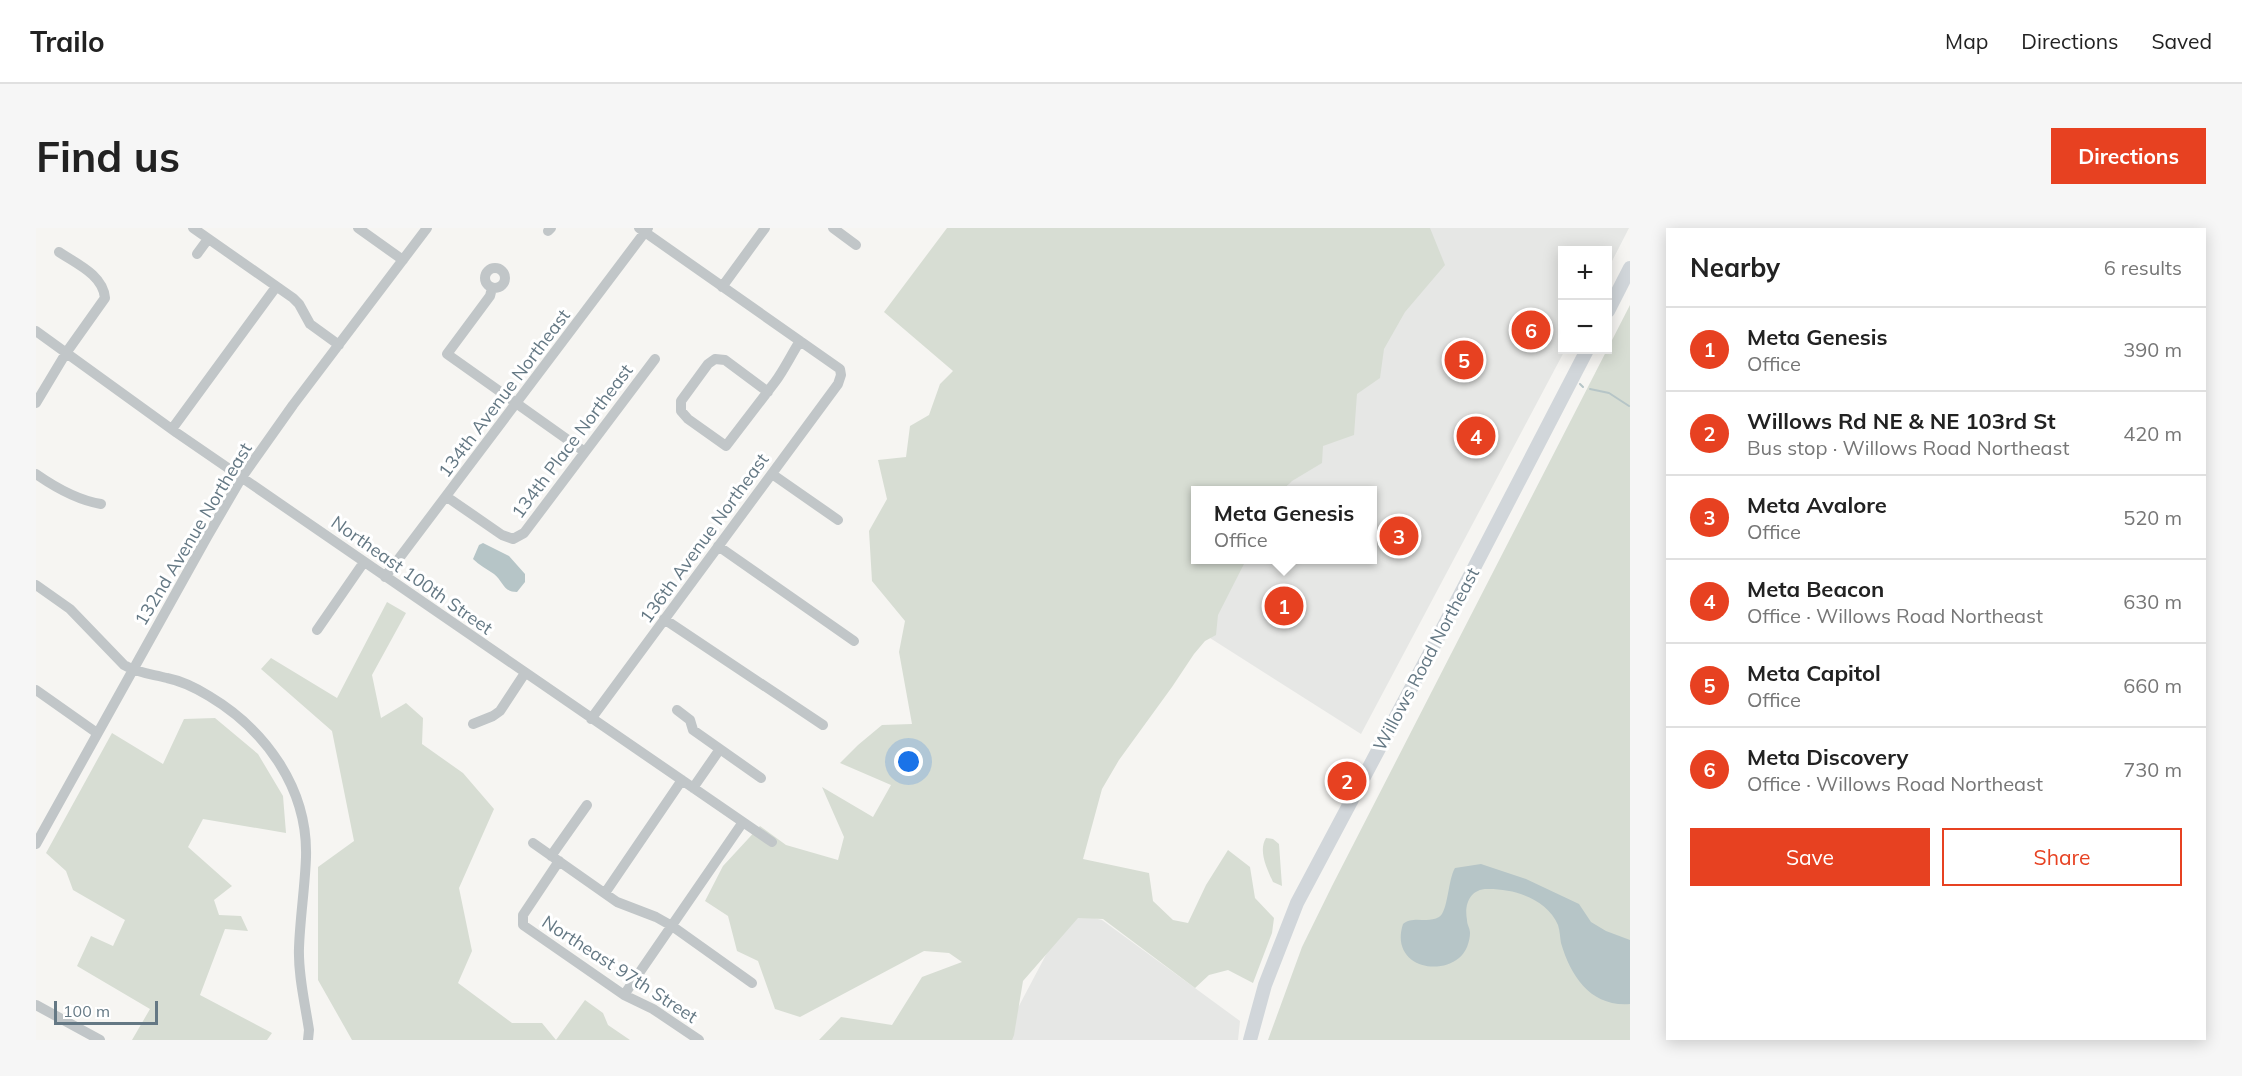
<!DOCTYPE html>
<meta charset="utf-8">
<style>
:root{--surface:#fff;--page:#f6f6f6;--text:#222;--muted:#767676;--line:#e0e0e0;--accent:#e74121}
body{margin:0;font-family:Mulish,sans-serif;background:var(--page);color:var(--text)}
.controls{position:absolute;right:18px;top:18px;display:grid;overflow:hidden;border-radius:0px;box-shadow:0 3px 15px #0003}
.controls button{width:54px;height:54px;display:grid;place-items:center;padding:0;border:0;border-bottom:2px solid var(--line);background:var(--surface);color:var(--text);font:30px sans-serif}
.scale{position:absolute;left:18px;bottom:15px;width:104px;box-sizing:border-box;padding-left:6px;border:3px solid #647884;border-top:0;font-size:16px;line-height:21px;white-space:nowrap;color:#647884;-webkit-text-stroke:4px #fff;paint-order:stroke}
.you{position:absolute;left:873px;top:534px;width:21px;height:21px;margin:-15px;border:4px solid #fff;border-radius:50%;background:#1a73e8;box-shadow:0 0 0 9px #1a73e833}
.badge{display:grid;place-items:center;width:39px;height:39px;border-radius:50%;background:var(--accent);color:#fff;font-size:20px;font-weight:700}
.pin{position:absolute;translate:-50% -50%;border:3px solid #fff;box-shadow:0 2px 6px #0006}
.popup{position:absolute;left:1155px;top:258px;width:186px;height:78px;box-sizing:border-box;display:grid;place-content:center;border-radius:0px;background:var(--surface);filter:drop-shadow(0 2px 4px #0005);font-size:20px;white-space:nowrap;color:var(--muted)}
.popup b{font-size:22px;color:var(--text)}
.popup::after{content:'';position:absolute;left:50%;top:100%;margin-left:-12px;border:12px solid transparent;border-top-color:var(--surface)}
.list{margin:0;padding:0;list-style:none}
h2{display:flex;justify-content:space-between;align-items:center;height:78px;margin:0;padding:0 24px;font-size:26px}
h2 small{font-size:20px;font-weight:400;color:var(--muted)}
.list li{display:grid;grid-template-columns:39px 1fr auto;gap:18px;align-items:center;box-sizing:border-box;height:84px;padding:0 24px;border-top:2px solid var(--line)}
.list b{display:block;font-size:22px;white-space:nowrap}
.list p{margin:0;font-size:20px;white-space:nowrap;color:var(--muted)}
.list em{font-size:20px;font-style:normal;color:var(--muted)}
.actions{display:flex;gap:12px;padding:18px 24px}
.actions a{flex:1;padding:14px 0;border:2px solid var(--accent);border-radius:0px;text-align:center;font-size:21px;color:var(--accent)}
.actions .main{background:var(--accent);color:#fff}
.map{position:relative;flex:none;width:1594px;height:812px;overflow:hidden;border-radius:0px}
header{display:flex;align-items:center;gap:36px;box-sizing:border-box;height:84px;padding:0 30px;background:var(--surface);border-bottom:2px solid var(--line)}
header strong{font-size:28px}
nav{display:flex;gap:33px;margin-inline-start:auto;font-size:21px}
.intro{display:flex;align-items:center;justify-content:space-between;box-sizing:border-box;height:144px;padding:0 36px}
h1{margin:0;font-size:42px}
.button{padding:15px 27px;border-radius:0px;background:var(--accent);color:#fff;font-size:21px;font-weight:700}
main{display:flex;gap:36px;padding:0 36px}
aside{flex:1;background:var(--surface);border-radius:0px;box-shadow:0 3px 15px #0003}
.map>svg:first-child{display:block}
</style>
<header>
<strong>Trailo</strong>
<nav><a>Map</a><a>Directions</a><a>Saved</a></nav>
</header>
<div class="intro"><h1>Find us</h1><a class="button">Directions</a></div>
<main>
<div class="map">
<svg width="1594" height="812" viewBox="0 0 1594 812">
<rect width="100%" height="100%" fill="#f6f5f2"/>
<path fill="#e6e7e5" d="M1368,0H1593L1572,41V22H1526V122H1529L1325,506L1163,403L1207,332H1336V262H1249L1389,36Z
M1042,686L1066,692L1204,793L1202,812H965L1021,706Z"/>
<path fill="#d7ddd3" d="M911,0H1394L1409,37L1369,84L1348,121L1344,150L1321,166L1318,207L1287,218L1286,235L1256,253L1247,262H1160V332H1210L1182,387L1180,407L1169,413L1158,426L1136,459L1083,532L1066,561L1047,631L1113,645L1117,673L1137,692L1152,695L1170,657L1192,622L1214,639L1219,670L1238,690L1236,705L1217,755L1192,742L1173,747L1159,760L1067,691L1042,690L987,753L978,807L976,812H783L805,789L856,797L886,749L926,734L913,725L888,723L764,789L739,781L722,733L701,723L692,688L669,673L687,638L724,598L750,617L802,632L808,609L786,559L837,589L855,557L804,535L822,517L846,497L876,496L863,424L869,393L836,353L833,303L851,271L842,232L870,229L874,198L893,187L904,156L917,143L848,84Z
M1594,77V812H1232L1266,719L1296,658Z
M351,374L370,385L336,447L345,490L370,475L387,490L386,516L427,545L458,581L423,660L436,723L422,755L476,795H506L520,812H316L282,752V639L318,613L296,503L225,441L235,430L301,470Z
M179,490L222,526L247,568L250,605L167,591L152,619L196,658L178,672L183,687L205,688L212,703L189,701L164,767L236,805L231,812H96L114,781L41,738L55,708L77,718L89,692L37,662L30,643L10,625L76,505L127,536L148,491Z
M1230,610L1237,611L1243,616L1246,658L1237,654C1231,641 1222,623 1230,610Z
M549,772L567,785L572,797L594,812H520Z"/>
<path fill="#b6c5c7" d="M447,315L473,328L489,346V354L481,364C467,364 467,353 458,346C451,341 443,337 437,331L443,317Z
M1445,636L1490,651L1543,676L1555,694L1570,703L1594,712V776C1555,779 1535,749 1525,715C1524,710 1524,703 1522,697C1511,671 1479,661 1453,661C1434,660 1428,676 1431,692C1431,697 1434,700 1434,705C1434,713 1430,725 1423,730C1400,749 1354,736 1367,696C1378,687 1391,696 1403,689C1412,684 1412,651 1419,640Z"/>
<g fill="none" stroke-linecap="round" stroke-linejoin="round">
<path stroke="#b6c5c7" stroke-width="2" d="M1544,156L1547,159
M1554,161L1573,165L1593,178"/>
<path stroke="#c1c6c8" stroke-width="10" d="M157,0L257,70L263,76L274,96L303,117
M322,0L367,32
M797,0L820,17
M512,3L515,0
M161,26L172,11
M449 50a10 10 0 1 1 20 0a10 10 0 1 1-20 0Z
M686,59L729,0
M456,60L454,68L411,126L549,224
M0,103L141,205L736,614
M732,164L689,132L679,131L672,136L645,173V183L652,191L690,218L739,154C748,142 755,127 764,113
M0,175L30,125L69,70C67,47 41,36 23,24
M136,201L240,59
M0,246C20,260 41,272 65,276
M736,246L802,292
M411,269L466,307L477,311L488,305L619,131
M682,318L818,413
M349,349L612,0
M0,357L34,381L88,437C101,445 116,446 131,450C146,453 160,460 173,468C230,502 272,561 270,629C269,659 264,690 263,720C262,747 269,775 273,802L272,812
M628,391L787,497
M281,402L328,334
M0,462L61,505
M641,482L654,492L657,502L725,550
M555,491L802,156L805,147L804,141L603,0
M437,496L457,488L464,483L489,445
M657,560L684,521
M497,615L581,674L620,689L636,698L716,755
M0,616L171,309L206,249L257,177L391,0
M515,628L551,577
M523,633L487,687V697L588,767L617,781L663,812
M569,665L646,552
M588,767L707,594
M0,777L64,812"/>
<path stroke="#d1d6da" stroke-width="14" d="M1572,83L1594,40
M1214,812L1229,757L1261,675L1397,419L1551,122"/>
</g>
<g text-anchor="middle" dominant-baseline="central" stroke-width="6" stroke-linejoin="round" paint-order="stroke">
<g font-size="18" fill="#647884" stroke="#fff">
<text transform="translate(468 165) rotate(-53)">134th Avenue Northeast</text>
<text transform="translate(536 213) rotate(-53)">134th Place Northeast</text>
<text transform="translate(157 306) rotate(-59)">132nd Avenue Northeast</text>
<text transform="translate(668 310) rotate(-54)">136th Avenue Northeast</text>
<text transform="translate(376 347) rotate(35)">Northeast 100th Street</text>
<text transform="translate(1390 431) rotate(-62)">Willows Road Northeast</text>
<text transform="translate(584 741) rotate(33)">Northeast 97th Street</text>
</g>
</g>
</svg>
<div class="controls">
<button>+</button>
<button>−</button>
</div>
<div class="scale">100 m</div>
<div class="you"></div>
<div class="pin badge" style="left:1248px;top:378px">1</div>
<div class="popup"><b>Meta Genesis</b>Office</div>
<div class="pin badge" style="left:1311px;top:553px">2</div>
<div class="pin badge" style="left:1363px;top:308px">3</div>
<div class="pin badge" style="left:1440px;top:208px">4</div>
<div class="pin badge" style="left:1428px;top:132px">5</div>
<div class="pin badge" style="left:1495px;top:102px">6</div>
</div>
<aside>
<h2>Nearby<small>6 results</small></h2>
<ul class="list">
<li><span class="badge">1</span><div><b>Meta Genesis</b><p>Office</p></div><em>390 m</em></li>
<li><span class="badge">2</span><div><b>Willows Rd NE &amp; NE 103rd St</b><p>Bus stop · Willows Road Northeast</p></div><em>420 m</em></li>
<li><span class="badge">3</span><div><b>Meta Avalore</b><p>Office</p></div><em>520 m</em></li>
<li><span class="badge">4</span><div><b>Meta Beacon</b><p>Office · Willows Road Northeast</p></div><em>630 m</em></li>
<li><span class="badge">5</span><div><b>Meta Capitol</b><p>Office</p></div><em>660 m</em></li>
<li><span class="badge">6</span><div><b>Meta Discovery</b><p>Office · Willows Road Northeast</p></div><em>730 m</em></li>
</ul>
<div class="actions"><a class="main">Save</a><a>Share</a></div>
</aside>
</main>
